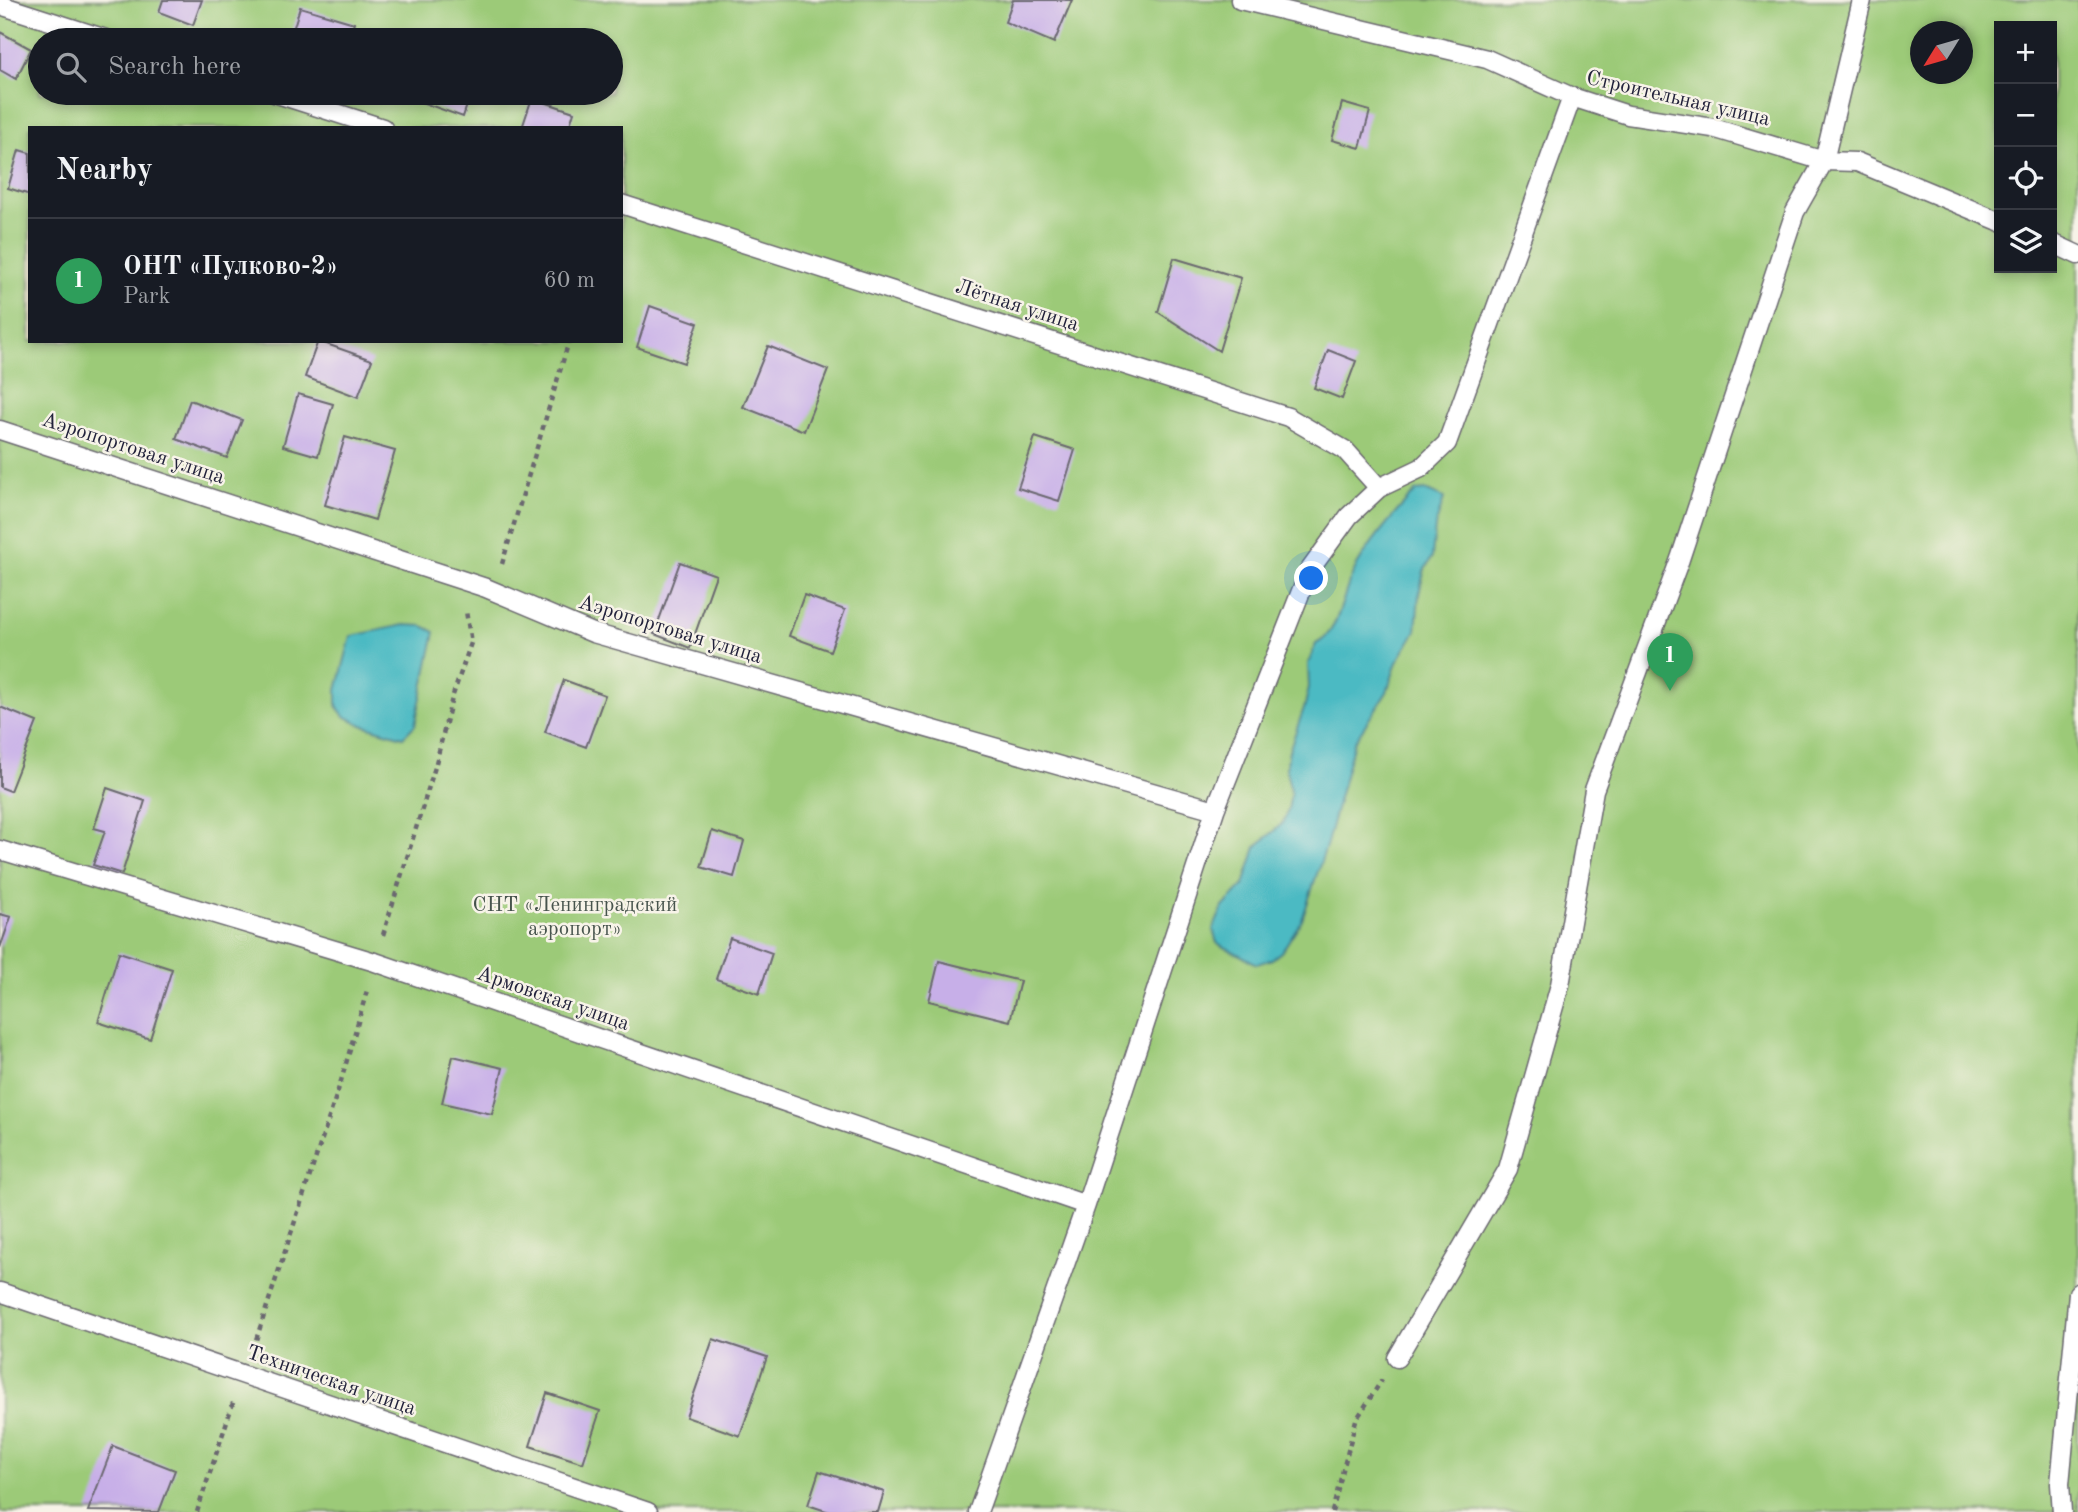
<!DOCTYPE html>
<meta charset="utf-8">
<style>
:root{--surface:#171b24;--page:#20242c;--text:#f1f3f6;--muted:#9ea1a6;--line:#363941;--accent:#d1495b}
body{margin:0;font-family:"Old Standard TT",serif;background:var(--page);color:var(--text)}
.controls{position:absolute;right:21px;top:21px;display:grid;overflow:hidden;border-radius:0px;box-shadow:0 4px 10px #0003}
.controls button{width:63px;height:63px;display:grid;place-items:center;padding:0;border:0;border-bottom:2px solid var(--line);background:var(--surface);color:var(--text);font:35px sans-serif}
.compass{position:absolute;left:1910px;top:21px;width:63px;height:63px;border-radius:50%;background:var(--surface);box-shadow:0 4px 10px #0003;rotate:233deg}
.you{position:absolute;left:1312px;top:579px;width:24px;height:24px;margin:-18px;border:5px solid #fff;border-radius:50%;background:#1a73e8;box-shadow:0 0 0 10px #1a73e833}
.badge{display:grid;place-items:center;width:46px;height:46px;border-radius:50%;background:var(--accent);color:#fff;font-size:23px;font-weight:700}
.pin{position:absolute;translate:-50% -58px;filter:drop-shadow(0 2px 4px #0008)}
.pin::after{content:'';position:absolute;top:37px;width:24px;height:21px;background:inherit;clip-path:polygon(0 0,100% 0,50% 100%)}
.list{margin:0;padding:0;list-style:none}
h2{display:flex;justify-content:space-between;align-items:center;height:91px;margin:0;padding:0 28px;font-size:30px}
h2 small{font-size:23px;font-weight:400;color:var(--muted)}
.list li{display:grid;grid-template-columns:46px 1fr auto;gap:21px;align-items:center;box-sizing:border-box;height:126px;padding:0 28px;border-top:2px solid var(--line)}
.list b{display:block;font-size:26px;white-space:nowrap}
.list p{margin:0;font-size:23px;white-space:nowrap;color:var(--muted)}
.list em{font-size:23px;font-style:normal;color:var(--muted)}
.icon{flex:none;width:38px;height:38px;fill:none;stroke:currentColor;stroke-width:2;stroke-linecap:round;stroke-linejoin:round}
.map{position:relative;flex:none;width:2078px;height:1512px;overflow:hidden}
.search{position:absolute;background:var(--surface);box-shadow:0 4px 10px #0003;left:28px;top:28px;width:595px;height:77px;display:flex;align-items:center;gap:18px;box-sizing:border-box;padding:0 24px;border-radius:38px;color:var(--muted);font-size:26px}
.panel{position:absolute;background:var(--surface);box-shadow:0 4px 10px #0003;left:28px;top:126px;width:595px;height:217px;border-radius:0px}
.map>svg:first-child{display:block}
</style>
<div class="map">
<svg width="2078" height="1512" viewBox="0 0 2078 1512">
<rect width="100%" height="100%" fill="#f7f3e8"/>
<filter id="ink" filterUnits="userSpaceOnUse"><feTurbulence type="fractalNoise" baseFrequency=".0143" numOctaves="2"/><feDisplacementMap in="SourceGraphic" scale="14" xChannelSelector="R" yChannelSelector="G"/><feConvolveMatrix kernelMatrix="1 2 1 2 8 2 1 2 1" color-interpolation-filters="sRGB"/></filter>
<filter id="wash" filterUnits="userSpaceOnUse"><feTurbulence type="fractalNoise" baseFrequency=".00686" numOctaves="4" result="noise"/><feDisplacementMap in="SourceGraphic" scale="28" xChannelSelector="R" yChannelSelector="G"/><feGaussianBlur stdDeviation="1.57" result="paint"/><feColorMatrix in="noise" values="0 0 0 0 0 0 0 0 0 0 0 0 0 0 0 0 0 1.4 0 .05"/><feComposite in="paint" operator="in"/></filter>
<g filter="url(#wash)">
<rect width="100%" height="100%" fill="#f0e8d0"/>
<path fill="#9cca78" stroke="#5f765a" stroke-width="2" fill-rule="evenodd" d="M0,0H2078V1512H0ZM1999,26H2052V268H1999ZM1920,32H1962V74H1920ZM40,40H611V93H40ZM30,128H621V341H30Z"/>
<path fill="#4cbac3" stroke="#376e7f" stroke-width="2" d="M1425,490L1444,498L1435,527L1432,557L1424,571L1419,594L1416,631L1397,662L1387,692L1354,742L1327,843L1302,920L1282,951L1272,959L1257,964L1217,943L1213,929L1223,907L1244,885L1256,847L1283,823L1288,810L1291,793L1286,769L1289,751L1305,705L1309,687L1308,664L1316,644C1340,633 1342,592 1355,569C1372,539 1393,515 1416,491Z
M404,625L423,626L435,632L415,725L403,737L362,725L344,716L337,707V690L351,636Z"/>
<g id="blocks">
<path fill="#c7afe8" d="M163,0H202L193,25L159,12Z
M1013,0H1072L1054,43L1005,22Z
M300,7L354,23L349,40H290Z
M0,32L31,49L16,79L0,70Z
M421,93H471L463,117L418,101Z
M532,98L574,112L569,128H522Z
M1342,103L1370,111L1360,148L1332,140Z
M19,150L30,153V195L8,188Z
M1174,258L1241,278L1219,351L1158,312Z
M650,306L698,323L684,363L637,347Z
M318,341L372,360L358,397L305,377Z
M768,346L828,370L804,431L743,407Z
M1328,350L1356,361L1342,399L1314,388Z
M298,394L333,404L318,456L283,446Z
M190,400L242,420L227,458L176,439Z
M345,437L395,451L375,520L325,505Z
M1035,437L1075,450L1059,501L1018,488Z
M680,562L716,575L690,648L654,634Z
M804,595L845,610L830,651L789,636Z
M564,680L605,695L586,747L545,732Z
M0,707L37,722L10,791L0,787Z
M107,788L145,801L122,874L93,865L105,831L94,828Z
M712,831L744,841L734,877L701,867Z
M0,914L11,917L0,948Z
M730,938L772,953L759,994L716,979Z
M119,952L172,969L150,1039L98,1022Z
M939,961L1020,981L1010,1021L929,1001Z
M453,1056L503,1068L492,1114L442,1103Z
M713,1339L767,1357L740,1436L686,1417Z
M547,1393L600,1411L583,1463L530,1446Z
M113,1446L175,1470L159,1512L88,1511Z
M819,1471L884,1492L878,1512H829L808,1505Z"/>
</g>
</g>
<g filter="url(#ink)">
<use href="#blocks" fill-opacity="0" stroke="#6a676f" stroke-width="2"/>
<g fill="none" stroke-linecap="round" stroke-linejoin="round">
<defs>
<path id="service" d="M1240,0L1487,59L1572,97L1628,115L1713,128L1824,161L1857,162L1999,221
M0,5L109,40
M274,93L383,128
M621,204L1288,417L1345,450L1379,488
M2052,243L2078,255
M0,430L486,588L593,633L1215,810
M0,850L375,962L1086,1205
M0,1292L648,1512
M1397,1358L1508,1169L1560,985L1594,790L1680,559L1795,212L1824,161L1862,0
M978,1512L1086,1205L1215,810L1309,571L1349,516L1379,488L1421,468L1447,443L1572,97
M2062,1512L2060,1484L2078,1293"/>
</defs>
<use href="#service" stroke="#6a676f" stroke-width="21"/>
<path stroke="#6a676f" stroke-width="4.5" stroke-dasharray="5 5" stroke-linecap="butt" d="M502,564L569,341
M383,935L435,767L452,698L471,643L466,611
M253,1349L341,1081L368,987
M197,1512L234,1400
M1332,1512L1356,1420L1382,1380"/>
<use href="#service" stroke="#fff" stroke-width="18"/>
</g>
</g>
<g text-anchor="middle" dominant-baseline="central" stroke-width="5" stroke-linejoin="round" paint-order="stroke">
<g font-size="21" fill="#22223b" stroke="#f7f3e8">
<text transform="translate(1678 99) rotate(13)">Строительная улица</text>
<text transform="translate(1017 306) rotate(18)">Лётная улица</text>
<text transform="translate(133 449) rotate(18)">Аэропортовая улица</text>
<text transform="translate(670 630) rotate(17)">Аэропортовая улица</text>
<text transform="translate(553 999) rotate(19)">Армовская улица</text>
<text transform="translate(331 1381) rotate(19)">Техническая улица</text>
</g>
<g font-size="21" fill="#47544d" stroke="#f7f3e8">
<text x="575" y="905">СНТ «Ленинградский<tspan x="575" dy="24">аэропорт»</tspan></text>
</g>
</g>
</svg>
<div class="controls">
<button>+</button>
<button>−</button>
<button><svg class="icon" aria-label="locate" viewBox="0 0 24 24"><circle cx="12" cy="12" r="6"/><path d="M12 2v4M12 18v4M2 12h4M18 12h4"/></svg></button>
<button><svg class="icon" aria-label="layers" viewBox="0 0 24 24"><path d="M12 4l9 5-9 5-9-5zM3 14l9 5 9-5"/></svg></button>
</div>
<svg class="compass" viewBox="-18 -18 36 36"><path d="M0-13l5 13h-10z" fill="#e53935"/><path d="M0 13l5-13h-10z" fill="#9ea1a6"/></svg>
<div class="you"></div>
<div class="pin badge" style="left:1670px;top:691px;background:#2e9e5b">1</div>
<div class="search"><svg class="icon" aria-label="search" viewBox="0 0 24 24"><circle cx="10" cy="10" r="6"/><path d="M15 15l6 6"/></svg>Search here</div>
<section class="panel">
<h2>Nearby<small></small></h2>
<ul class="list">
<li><span class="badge" style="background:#2e9e5b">1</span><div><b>ОНТ «Пулково-2»</b><p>Park</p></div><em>60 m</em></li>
</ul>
</section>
</div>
